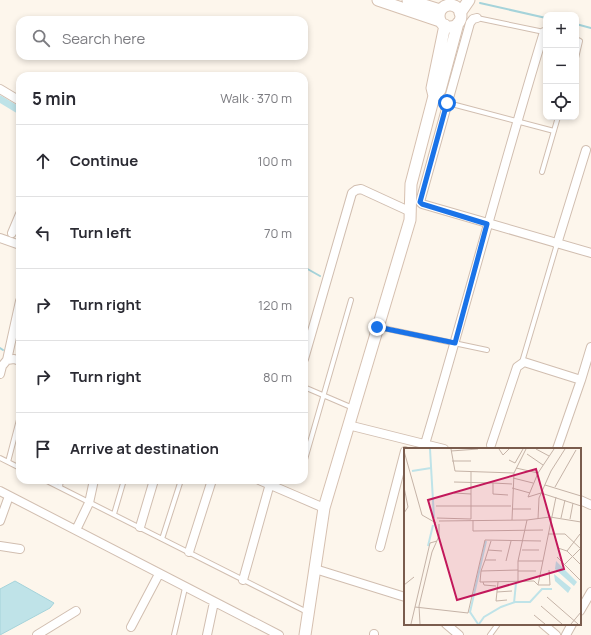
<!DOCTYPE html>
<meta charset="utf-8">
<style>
:root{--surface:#fff;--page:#f2f2f3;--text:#2b2b33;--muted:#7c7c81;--line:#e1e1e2}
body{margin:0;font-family:Manrope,sans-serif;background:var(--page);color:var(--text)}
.controls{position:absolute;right:12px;top:12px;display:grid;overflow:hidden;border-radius:8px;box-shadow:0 2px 6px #0003}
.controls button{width:36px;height:36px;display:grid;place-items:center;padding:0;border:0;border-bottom:1px solid var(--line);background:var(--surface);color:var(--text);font:20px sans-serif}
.stop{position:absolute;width:12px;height:12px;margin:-9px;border:3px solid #1a73e8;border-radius:50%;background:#fff}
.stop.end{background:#1a73e8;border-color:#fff;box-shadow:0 1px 4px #0008}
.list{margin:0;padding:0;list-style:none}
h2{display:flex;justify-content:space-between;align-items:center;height:52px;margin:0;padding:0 16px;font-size:17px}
h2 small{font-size:13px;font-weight:400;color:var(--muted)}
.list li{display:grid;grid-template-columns:26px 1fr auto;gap:12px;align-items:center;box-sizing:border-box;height:72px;padding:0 16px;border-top:1px solid var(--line)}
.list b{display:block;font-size:15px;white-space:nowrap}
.list em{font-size:13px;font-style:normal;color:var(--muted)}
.icon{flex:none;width:22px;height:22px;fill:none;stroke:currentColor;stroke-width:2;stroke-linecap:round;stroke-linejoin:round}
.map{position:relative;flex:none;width:591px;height:635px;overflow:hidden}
.search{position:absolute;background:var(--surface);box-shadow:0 2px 6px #0003;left:16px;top:16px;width:292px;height:44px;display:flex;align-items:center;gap:10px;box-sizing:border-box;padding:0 14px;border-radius:12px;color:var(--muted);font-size:15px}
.panel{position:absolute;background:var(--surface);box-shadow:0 2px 6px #0003;left:16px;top:72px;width:292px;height:412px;border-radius:12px}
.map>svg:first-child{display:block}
</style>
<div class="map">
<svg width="591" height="635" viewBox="0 0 591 635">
<rect width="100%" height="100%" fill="#fdf6ec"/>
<path fill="#bfe3e8" stroke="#a5d3da" d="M15,581L54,603L50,608L0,635V589Z"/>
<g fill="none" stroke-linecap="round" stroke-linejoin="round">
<path stroke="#a5d3da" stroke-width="2" d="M480,3L546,18
M576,24L591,28
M304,267L320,276
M0,348L3,350"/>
<path stroke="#bfe3e8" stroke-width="7" d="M0,99L20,111"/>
<defs>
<path id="lane" d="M477,18L544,32
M576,39L580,41L576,58
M448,103L554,131
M542,172L558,117
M378,327L487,350
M522,362L557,244
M304,387L353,408
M0,458L20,468
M8,462L20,416
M304,463L351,300
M45,480L307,612
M60,487L61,480
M114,514L124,480
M162,539L181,480
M174,635L185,588
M490,635L498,624"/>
<path id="street" d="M477,18L473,19L470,23L420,202L422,204L591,253
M0,89L20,101
M12,233L20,214
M0,238L20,245
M557,244L586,150
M304,359L352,193L356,190L361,189L411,212
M7,360L14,359L20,361
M0,374L2,366L7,360L20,301
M581,380L591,347
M348,425L444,449
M425,444C466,307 502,169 544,32
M491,445L517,367L524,362L581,380L557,449
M259,480L324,508
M0,491L279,635
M580,500L591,505
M0,521L9,496
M140,527L154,480
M76,530L89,503L94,480
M0,546L20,549
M380,547L405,451
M189,552L212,480
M315,569L405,597
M243,580L271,480
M580,611L591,592
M446,624L459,635
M543,624L556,635
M131,627L159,574
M37,635L76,611
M207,635L214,602
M374,635V634
M566,635L572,624"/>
<path id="secondary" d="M378,0L440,21
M408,0L440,10
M439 16a11 11 0 1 1 22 0a11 11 0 1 1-22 0Z
M460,13L469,0
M434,96L432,88L445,25
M305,635L324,508L410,220L411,184L434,96L440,90L458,23"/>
</defs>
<use href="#lane" stroke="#d1beb0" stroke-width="6"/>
<use href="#street" stroke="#d1beb0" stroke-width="10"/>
<use href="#secondary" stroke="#d6c0b0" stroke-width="13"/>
<use href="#lane" stroke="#fff" stroke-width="4"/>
<use href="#street" stroke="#fff" stroke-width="8"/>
<use href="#secondary" stroke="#fff" stroke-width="11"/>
</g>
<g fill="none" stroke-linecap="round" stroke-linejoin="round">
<path stroke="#1a73e8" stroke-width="5" d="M377,327L455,343L487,224L422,204L420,202L447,103"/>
</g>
<g transform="translate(404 448)">
<rect width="177" height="177" fill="#fdf6ec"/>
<path d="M152,113L173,134L170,138L151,121ZM150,126L167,140L164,145L151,133Z" fill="#bfe3e8"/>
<path fill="none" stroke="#bfe3e8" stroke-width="2" d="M26,1L30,70M8,23L27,20M24,98L29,77M110,155L112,135M74,176L66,164L82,93M75,176L80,169L97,159L111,154H126L138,141H148"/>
<path fill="none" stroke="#c5b3a7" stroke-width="1" d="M47,1L51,23L110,25M95,1L99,7L105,1M132,1L145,8M0,3L18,67L32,75M47,3L74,1M123,6L139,17M105,12L111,15L119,1M48,13H67M112,20L134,25M109,30L129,35M50,34L89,35M141,37L177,48M0,39L4,59L0,65M151,39L172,2M108,40L126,45M50,45L67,46M104,47L89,46V35L108,36M124,49L137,45L177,58M124,49L134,25L150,1M32,58H107M108,61H127M33,70L67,71V24M157,70L161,52M134,71L135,50L147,23L161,1M166,71L169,55M69,72V83L139,82M108,72L110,25L122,1M35,73L123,72L146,69L177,74M144,86H161L177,101M87,93L81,112H92M154,100L163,103L177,117M84,102L98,103M118,102H135M163,103L176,86M153,109L177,133M81,112L77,123L114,122M102,113L107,93M114,113H139M161,116L177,100M77,123L76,134L130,133L134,137H146L145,122M114,123H132M114,133V113L123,72M79,134L80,137L92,138M94,134L92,153L103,152M0,137L10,129M134,137L152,49M93,144L108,143M143,149L174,176M137,158L158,176M11,159L64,165L81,92L137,93M130,167L141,176M7,176L26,95L33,93M16,176L15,158L28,104L35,88V76M167,176L177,164"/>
<path fill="#c2185b" fill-opacity="0.15" stroke="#c2185b" stroke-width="2" d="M132,21L160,121L53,152L24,52Z"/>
<rect width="177" height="177" fill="none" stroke="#7a5c4d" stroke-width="2"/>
</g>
</svg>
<div class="controls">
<button>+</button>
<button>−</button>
<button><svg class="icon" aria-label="locate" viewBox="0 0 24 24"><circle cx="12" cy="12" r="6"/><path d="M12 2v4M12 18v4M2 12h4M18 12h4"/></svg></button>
</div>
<div class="stop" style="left:447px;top:103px"></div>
<div class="stop end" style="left:377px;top:327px"></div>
<div class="search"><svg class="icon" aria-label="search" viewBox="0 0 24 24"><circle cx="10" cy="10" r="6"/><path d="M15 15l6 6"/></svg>Search here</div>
<section class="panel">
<h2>5 min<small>Walk · 370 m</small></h2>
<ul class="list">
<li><svg class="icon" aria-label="ahead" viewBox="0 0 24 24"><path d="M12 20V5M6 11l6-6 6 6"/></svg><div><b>Continue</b></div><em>100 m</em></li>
<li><svg class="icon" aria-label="left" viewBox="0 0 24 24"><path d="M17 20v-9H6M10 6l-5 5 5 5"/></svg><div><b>Turn left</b></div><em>70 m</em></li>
<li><svg class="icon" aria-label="right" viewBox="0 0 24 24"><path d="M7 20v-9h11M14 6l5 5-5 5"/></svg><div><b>Turn right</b></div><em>120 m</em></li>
<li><svg class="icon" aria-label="right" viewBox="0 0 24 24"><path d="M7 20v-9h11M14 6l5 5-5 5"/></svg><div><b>Turn right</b></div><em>80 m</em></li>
<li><svg class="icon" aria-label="arrive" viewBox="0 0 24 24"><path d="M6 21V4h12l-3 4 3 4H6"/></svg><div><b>Arrive at destination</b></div></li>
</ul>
</section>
</div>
